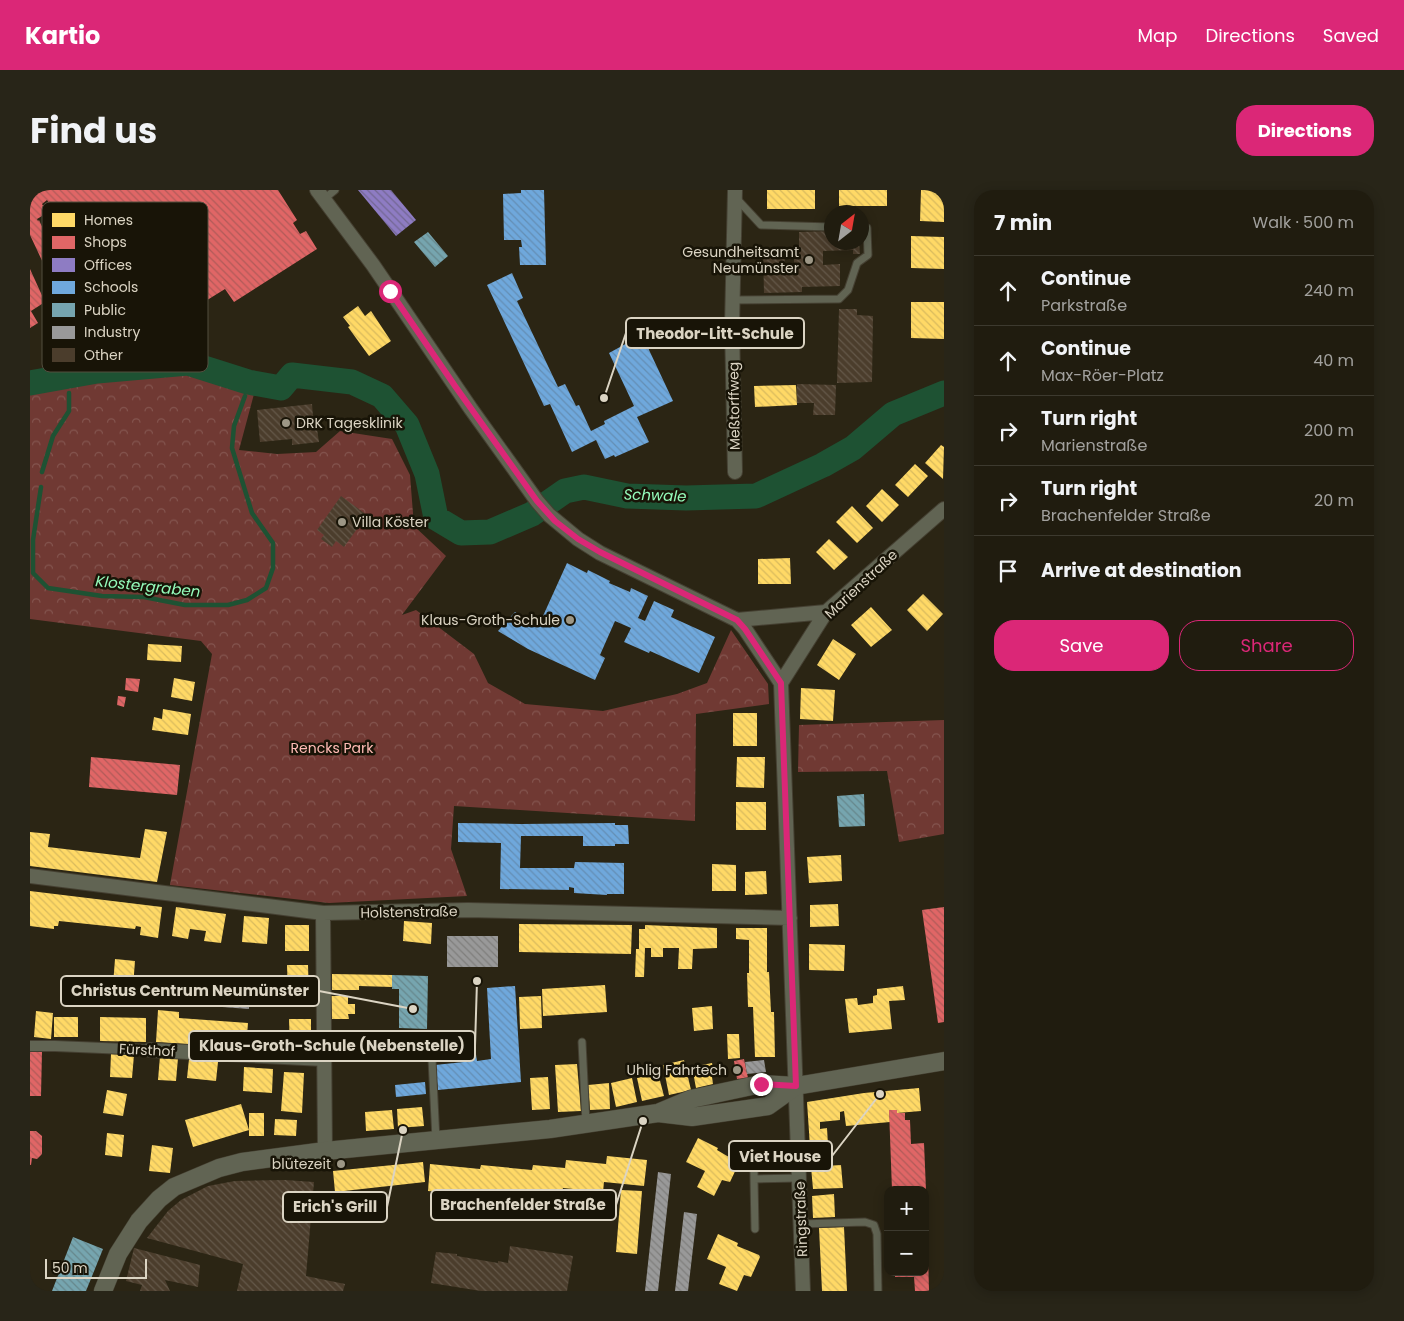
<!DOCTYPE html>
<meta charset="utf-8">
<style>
:root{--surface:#201c0f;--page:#282518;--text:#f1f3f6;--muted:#a2a19e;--line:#3d3a2f;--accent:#db2777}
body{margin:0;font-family:Poppins,sans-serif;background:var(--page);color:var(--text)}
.controls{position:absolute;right:15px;bottom:15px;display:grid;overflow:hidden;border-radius:10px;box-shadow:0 2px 12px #0003}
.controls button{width:45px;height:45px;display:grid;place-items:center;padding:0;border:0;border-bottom:1px solid var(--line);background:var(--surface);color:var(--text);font:25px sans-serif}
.compass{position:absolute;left:794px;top:15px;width:45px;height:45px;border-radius:50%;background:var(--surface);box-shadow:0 2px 12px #0003;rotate:31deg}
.scale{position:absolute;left:15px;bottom:12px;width:102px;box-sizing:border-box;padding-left:5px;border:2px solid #dbd4c3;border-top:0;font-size:14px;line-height:18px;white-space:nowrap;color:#dbd4c3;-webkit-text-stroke:4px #181407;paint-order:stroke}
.stop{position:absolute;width:15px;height:15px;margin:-11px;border:4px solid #db2777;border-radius:50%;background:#fff}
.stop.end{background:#db2777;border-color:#fff;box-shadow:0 1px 5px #0008}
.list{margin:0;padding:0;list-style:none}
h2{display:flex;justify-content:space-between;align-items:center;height:65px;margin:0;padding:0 20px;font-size:21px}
h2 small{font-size:16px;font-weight:400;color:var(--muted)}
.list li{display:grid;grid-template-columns:32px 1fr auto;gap:15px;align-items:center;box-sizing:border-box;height:70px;padding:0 20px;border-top:1px solid var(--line)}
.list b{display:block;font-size:19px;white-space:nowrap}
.list p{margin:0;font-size:16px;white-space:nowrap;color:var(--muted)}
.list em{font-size:16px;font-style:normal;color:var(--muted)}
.actions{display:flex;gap:10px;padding:15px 20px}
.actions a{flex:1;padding:11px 0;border:1px solid var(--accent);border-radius:20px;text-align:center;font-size:18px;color:var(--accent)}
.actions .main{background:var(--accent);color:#fff}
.icon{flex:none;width:28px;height:28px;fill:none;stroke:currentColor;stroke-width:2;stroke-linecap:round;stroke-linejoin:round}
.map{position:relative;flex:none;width:914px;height:1101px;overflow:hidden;border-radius:20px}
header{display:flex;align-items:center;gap:30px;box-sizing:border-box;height:70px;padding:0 25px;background:var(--accent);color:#fff}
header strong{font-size:24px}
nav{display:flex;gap:28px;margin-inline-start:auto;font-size:18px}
.intro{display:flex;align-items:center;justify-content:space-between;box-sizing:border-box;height:120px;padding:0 30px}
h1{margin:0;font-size:35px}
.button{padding:12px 22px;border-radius:20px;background:var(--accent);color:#fff;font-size:18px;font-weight:700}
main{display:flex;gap:30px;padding:0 30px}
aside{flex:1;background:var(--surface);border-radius:20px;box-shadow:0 2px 12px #0003}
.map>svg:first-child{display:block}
</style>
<header>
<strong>Kartio</strong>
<nav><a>Map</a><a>Directions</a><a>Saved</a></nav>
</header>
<div class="intro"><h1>Find us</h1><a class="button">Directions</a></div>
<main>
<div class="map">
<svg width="914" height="1101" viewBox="0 0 914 1101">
<defs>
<pattern id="park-crowns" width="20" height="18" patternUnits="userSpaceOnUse" patternTransform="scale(1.25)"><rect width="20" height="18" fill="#703933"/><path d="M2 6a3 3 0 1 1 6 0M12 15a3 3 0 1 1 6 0" fill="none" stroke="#84554f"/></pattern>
<pattern id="homes-back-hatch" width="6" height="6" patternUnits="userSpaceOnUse" patternTransform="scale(1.25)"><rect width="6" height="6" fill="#ffd966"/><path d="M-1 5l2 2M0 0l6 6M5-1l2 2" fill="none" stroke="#d9ba5d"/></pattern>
<pattern id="shops-back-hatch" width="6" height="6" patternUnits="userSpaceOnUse" patternTransform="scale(1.25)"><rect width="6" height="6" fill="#e06666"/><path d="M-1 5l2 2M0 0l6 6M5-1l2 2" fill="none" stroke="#b15b59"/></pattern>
<pattern id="offices-back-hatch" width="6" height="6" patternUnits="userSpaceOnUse" patternTransform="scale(1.25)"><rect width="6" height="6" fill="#8e7cc3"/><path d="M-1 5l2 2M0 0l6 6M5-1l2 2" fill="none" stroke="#736793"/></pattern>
<pattern id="schools-back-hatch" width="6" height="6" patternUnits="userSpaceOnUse" patternTransform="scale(1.25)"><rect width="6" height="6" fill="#6fa8dc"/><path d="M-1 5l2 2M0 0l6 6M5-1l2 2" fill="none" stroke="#648eb4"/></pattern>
<pattern id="public-back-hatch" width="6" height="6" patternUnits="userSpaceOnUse" patternTransform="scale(1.25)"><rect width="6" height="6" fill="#76a5af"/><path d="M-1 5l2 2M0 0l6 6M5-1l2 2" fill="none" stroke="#66878c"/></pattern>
<pattern id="industry-back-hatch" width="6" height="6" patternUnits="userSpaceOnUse" patternTransform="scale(1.25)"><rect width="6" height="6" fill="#999"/><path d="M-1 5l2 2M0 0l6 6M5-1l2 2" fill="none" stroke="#7f7e7c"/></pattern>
<pattern id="building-back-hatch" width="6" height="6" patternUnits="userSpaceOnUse" patternTransform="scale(1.25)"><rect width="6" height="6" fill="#4b3d2c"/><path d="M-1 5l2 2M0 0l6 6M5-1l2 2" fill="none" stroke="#645849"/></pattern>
</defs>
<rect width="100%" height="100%" fill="#2b2514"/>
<path fill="url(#park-crowns)" d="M160,182L199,193L224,204L209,260L247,264L286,262L310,241L362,249L380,285L384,336L416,366L372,425L386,420L444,464L458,493L495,514L573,521L647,504L677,493L701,440L738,494L739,514L666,524L665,631L424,616L421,659L437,706L299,713L140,695L182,464L171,451L0,429V201L67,185Z
M914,530V644L869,652L857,581L768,582L769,535Z"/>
<path fill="url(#homes-back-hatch)" d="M737,0H785V19H737Z
M809,0H857V16H809Z
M891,0H914V32L890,31Z
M881,46L914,47V79L881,78Z
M881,112H914V149L881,148Z
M328,116L335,126L341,121L361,151L339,166L318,137L320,136L313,127Z
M766,195L767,215L725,217L724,196Z
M911,255L914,257L913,289L895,273Z
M885,274L898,286L878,307L865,295Z
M852,299L869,315L852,332L836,316Z
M822,316L843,338L827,353L806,332Z
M799,349L818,367L804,380L786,362Z
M760,368L761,394H728V369Z
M893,404L913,424L897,441L877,420Z
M841,417L862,440L841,457L821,435Z
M803,449L826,464L809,490L787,475Z
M118,454L152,456L151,472L117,470Z
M144,488L165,492L162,511L141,507Z
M771,498L805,500L803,531L770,529Z
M133,519L161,524L158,545L122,540L124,527L132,529Z
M703,523H727V556H703Z
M707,567H735L734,598L706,597Z
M706,612H736V640H706Z
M115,639L137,642L127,692L0,676V642L20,644L18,657L110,668Z
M811,665L812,691L779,693L777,667Z
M682,674L706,675V701H682Z
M736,681L737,704L715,705V682Z
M0,701L132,717L128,748L110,745L111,737L106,736L105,739L29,731L28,736H24V739L0,736Z
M808,714L809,736L780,737V715Z
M146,717L196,724L191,753L174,751L176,741L160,739L158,749L142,746Z
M214,726L239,728L237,754L212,752Z
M374,731L402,733L401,754L373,751Z
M489,734L602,735L601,764L489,762Z
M255,735H279V761H255Z
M615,735L687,738V758L663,759L662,779H648L649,758H633V767H621V758H615L614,787H605L606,759H609V739H615Z
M706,738H737V782H739L741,822H744L745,867H725L723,817H718L717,783H719V750L706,749Z
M779,754L815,755L814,781L779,780Z
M85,769L105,771L103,797L83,795Z
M257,775H278L279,806H258Z
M302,784L362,785V797L329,796V800H302Z
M575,795L577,822L513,826L512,799Z
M873,796L875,810L859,811L862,839L819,843L815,809L827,808L828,815L843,813V806L847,805V799Z
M301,806H318V814H325V824H318L319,829H302Z
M511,806L512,838L490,839L489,807Z
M682,816L683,839L664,841L662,818Z
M128,820L149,822V828L218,833L216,858L126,852Z
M6,821L23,823L21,849L4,847Z
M24,827H48V847H24Z
M70,827L116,828V852L70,851Z
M259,829H281V858L260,859Z
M697,844H709L710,868L698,869Z
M81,864L104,865L102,888L80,887Z
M130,866L148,868L146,891L128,890Z
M159,869L188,872L186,891L157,888Z
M654,870L661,900L639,905L633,875Z
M682,873L685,886L682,887L683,894L666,898L662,877Z
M547,874L551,921L528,922L525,875Z
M214,877L243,879L242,903L213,901Z
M254,882L274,883L272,923L251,921Z
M628,883L634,906L612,911L607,888Z
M518,887L520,919L502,920L500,888Z
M602,888L607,912L586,917L581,893Z
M579,893L580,919L560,920L558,895Z
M889,898L891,921L867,923V920H859L860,932L816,936L814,921L810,922V930L790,932V939L797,938L799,971L781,972L777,912L834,903Z
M77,900L97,904L93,926L73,923Z
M211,914L219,940L163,957L155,930Z
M392,917L394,936L368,938L367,919Z
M362,920L364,939L336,941L335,922Z
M219,923H234V946H219Z
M245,929L267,930L266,946L244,945Z
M77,943L94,945L92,967L75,965Z
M668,948L688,958L687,960L709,973L700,992L692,990L684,1006L667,997L675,981L656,972Z
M122,955L143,958L140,983L119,981Z
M577,966L617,970L614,996L574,992L573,1002L533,998L532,1003L500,1000L499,1005L448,1000V1006L398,1001L400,974L450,979L451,975L502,980L503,975L535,978L536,970L576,974Z
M393,972L395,992L305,1002L303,981Z
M811,975L813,998L783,999L781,977Z
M591,1000L612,1001L607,1064L586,1062Z
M804,1004L805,1027L783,1028L782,1006Z
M814,1037L817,1101H792L789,1038Z
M688,1044L708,1053L707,1056L729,1065L730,1067L721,1087L714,1085L707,1101L689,1094L696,1077L677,1069Z"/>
<path fill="url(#shops-back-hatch)" d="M0,0H248L267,30L263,33L270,44L276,41L287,59L204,112L195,99L174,112L166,98L132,119L126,109L104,122L74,74L63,81L17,10L12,14L17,23L7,29L8,31L9,30L23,60L18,62L23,72L42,62L50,78L22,92L0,45Z
M0,79L15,112L1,121L8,133L0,138Z
M96,488L110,489L108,502L95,500Z
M88,506L96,507L94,517L87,515Z
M61,567L150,575L147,605L59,597Z
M914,717V832L908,833L892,720Z
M0,861H12L11,906H0Z
M714,869L718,888L707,889L704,871Z
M859,920H867V923H875V930H880L881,954L894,953L896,1000H862Z
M0,941H6L12,946V964L7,969L2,968L1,975H0Z
M895,1026H897L899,1101H885L884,1087H865V1082H895Z"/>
<path fill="url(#offices-back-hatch)" d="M328,0H361L386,30L366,46Z"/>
<path fill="url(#schools-back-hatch)" d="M491,0H514L516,75H490L489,57H492L491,50H474L473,4L491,3Z
M482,83L493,108L487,111L528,197L535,194L546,216L549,215L561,241L575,234L574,231L604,216L579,163L612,145L643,211L607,227L619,252L585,267L584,265L575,269L566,250L542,262L520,214L514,216L457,95Z
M537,373L557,383L558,380L580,391L579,393L600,402L601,398L618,406L608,428L615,431L624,411L644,420L641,427L685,447L669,483L620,461L619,463L594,452L601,438L585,431L570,465L575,468L565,490L498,459L468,441L485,422L508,437Z
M428,633L491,634L585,633V635H598L599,654H585V656H553V646H491L490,678H544L545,672L594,673V704H577V705L544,703V698L539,697V700L470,699L471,653L428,652Z
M485,796L491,892L408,900L405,875L434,872L433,859L445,858L447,871L461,869L457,798Z
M395,892L396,904L366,907L365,895Z"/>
<path fill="url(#public-back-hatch)" d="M398,42L418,66L405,77L384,52Z
M834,604L835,636L809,637L807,606Z
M362,785L398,786L397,839L369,838V799H362Z
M43,1047L73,1059L56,1101H22Z"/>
<path fill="url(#industry-back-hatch)" d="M417,746H468V777H417Z
M143,802L176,804L175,816L142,814Z
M180,805L219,808V819L179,816Z
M734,870L736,882L717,884L715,872Z
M628,982L641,984L628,1101H615Z
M654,1022L667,1024L658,1101H645Z"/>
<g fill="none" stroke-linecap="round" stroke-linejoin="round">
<path stroke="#1e5233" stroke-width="4.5" d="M12,282L23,246L39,221V203
M11,297L3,350V383L18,398L72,406L114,407L155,415H198L217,410L236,398L243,378V353L222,323L202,258L204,236L215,206"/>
<path stroke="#1e5233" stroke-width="25" d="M0,193L67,181L158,173L218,192L251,198L262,185L322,192L352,206L377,235L397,284L406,328L431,343L460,342L502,324L535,301L554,297L597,306L656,308L726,306L793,275L823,258L863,224L914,203"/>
</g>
<path fill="url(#building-back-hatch)" d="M802,41V52H829L830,64H823V60L793,61V75L810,74V96L772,97V102L734,103L733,59L754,58L755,74H764V66H769V42Z
M809,119H827V125L843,126L842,192L807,193Z
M767,194L806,195L805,225H783L784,213H767Z
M282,214L284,239H287L289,252L262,255V249L230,252L227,220Z
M311,306L337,325L314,357L306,351L302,357L291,349L294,345L287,340Z
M255,990L284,992L276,1086L315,1094L313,1101H207L213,1074L117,1048L138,1021L151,1010L178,996L205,991Z
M480,1056L543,1066L537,1101H451L401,1093L406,1062L427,1064V1066L468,1073V1071L478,1073Z
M104,1058L170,1075L168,1097L135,1090L140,1101H110L112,1095L96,1091Z"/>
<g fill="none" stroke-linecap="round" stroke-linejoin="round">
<defs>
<path id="service" d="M706,8L731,35L802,37
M294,9L305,0
M704,110L809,109L818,100L827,73L838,65L837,38H832
M401,849L406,950
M552,852L556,933
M724,961V989
M771,1034L835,1032L844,1035L847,1044L848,1101
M725,1039L724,989L769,988"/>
<path id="pedestrian" d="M0,856H25L120,860"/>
<path id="minor" d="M287,0L343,75L441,219L507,311L519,325L548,349L570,363L707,430
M705,282L702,136L705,0
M751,493L715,439L707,430L796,422
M0,686L293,723L438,720L760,728
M293,723L295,961
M120,860L294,869
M773,1101L751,493L796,422L914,319"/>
<path id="tertiary" d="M630,922L661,909L731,894L766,896L914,871
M73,1101L88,1064L109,1031L129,1009L144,997L189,978L212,972L295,961L520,939L628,923L662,927L738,916L766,896"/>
</defs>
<use href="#service" stroke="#454032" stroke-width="9"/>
<use href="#pedestrian" stroke="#454032" stroke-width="12"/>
<use href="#minor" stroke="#454032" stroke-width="16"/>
<use href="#tertiary" stroke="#454032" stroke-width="19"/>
<use href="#service" stroke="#616453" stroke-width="7"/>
<use href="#pedestrian" stroke="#616453" stroke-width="10"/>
<use href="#minor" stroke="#616453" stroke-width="14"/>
<use href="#tertiary" stroke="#616453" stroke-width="18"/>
</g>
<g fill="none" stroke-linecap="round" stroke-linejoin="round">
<path stroke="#db2777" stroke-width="6" d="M360,101L425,196L507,311L525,331L548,349L570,362L707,430L715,439L751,493L766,896L731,894"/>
</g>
<g fill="#9d9786" stroke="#181407" stroke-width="2">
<circle cx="779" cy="70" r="5"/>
<circle cx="256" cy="233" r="5"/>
<circle cx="312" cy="332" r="5"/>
<circle cx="540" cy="430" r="5"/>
<circle cx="707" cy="880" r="5"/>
<circle cx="311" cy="974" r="5"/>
</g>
<g text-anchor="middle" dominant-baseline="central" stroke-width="5" stroke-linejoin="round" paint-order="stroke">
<g font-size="14" fill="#dbd4c3" stroke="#181407" text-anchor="end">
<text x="769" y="62">Gesundheitsamt<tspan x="769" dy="16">Neumünster</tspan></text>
<text x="266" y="233" text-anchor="start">DRK Tagesklinik</text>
<text x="322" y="332" text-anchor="start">Villa Köster</text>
<text x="530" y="430">Klaus-Groth-Schule</text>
<text x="697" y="880">Uhlig Fahrtech</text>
<text x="301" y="974">blütezeit</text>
</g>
<g font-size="14" fill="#dbd4c3" stroke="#181407">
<text transform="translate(704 216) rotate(-91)">Meßtorffweg</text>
<text transform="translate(831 394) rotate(-43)">Marienstraße</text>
<text transform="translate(379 722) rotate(-1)">Holstenstraße</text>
<text transform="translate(117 860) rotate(3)">Fürsthof</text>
<text transform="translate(771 1029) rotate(-92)">Ringstraße</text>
</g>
<g font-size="14" fill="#ffbbb5" stroke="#181407">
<text x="302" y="558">Rencks Park</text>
</g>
<g font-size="15" font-style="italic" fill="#95fcbb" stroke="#181407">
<text transform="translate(625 305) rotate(2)">Schwale</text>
<text transform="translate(118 396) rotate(6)">Klostergraben</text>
</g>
</g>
<rect x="12" y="12" width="166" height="170" rx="8" fill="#181407" stroke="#524e3f" stroke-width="1"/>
<rect x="22" y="23" width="23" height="14" fill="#ffd966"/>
<rect x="22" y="46" width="23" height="13" fill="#e06666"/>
<rect x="22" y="68" width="23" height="14" fill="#8e7cc3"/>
<rect x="22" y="91" width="23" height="13" fill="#6fa8dc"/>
<rect x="22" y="113" width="23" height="14" fill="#76a5af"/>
<rect x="22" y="136" width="23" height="13" fill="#999"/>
<rect x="22" y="158" width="23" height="14" fill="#4b3d2c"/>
<g font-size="14" fill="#dbd4c3">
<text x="54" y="35">Homes</text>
<text x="54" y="57">Shops</text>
<text x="54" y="80">Offices</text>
<text x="54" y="102">Schools</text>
<text x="54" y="125">Public</text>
<text x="54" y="147">Industry</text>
<text x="54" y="170">Other</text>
</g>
<path fill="none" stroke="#dbd4c3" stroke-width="2" d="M574 208L596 143M383 819L289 801M447 791L445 856M850 904L802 966M613 931L586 1015M373 940L357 1017"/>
<g fill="#dbd4c3" stroke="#181407" stroke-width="2">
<circle cx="574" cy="208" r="5"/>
<circle cx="383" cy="819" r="5"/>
<circle cx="447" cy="791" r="5"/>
<circle cx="850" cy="904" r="5"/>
<circle cx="613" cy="931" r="5"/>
<circle cx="373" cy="940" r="5"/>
</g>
<g fill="#181407" stroke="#dbd4c3" stroke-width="2">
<rect x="596" y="128" width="178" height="30" rx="5"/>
<rect x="31" y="786" width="258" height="30" rx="5"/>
<rect x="159" y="841" width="286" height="30" rx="5"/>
<rect x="699" y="951" width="103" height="30" rx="5"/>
<rect x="401" y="1000" width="185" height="30" rx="5"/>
<rect x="253" y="1002" width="104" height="30" rx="5"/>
</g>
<g font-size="15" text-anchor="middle" font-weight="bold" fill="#dbd4c3">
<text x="685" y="149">Theodor-Litt-Schule</text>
<text x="160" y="806">Christus Centrum Neumünster</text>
<text x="302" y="861">Klaus-Groth-Schule (Nebenstelle)</text>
<text x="750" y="972">Viet House</text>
<text x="493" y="1020">Brachenfelder Straße</text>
<text x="305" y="1022">Erich's Grill</text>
</g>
</svg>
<div class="controls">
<button>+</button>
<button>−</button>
</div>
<svg class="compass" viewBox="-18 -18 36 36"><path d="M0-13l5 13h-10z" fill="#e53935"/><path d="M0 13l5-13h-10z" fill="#a2a19e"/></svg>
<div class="scale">50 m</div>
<div class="stop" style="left:360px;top:101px"></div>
<div class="stop end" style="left:731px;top:894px"></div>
</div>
<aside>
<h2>7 min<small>Walk · 500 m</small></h2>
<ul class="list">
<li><svg class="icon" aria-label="ahead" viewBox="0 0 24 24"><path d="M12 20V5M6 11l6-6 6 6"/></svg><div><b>Continue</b><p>Parkstraße</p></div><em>240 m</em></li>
<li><svg class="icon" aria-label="ahead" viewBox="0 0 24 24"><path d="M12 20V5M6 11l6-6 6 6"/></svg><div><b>Continue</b><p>Max-Röer-Platz</p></div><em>40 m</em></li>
<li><svg class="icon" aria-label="right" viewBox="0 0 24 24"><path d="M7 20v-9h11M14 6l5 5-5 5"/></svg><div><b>Turn right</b><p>Marienstraße</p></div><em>200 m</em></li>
<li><svg class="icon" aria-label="right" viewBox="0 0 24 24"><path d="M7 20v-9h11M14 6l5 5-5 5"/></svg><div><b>Turn right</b><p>Brachenfelder Straße</p></div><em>20 m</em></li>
<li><svg class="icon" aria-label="arrive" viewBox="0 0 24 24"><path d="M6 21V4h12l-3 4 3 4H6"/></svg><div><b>Arrive at destination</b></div></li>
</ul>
<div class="actions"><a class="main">Save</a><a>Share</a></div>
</aside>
</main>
